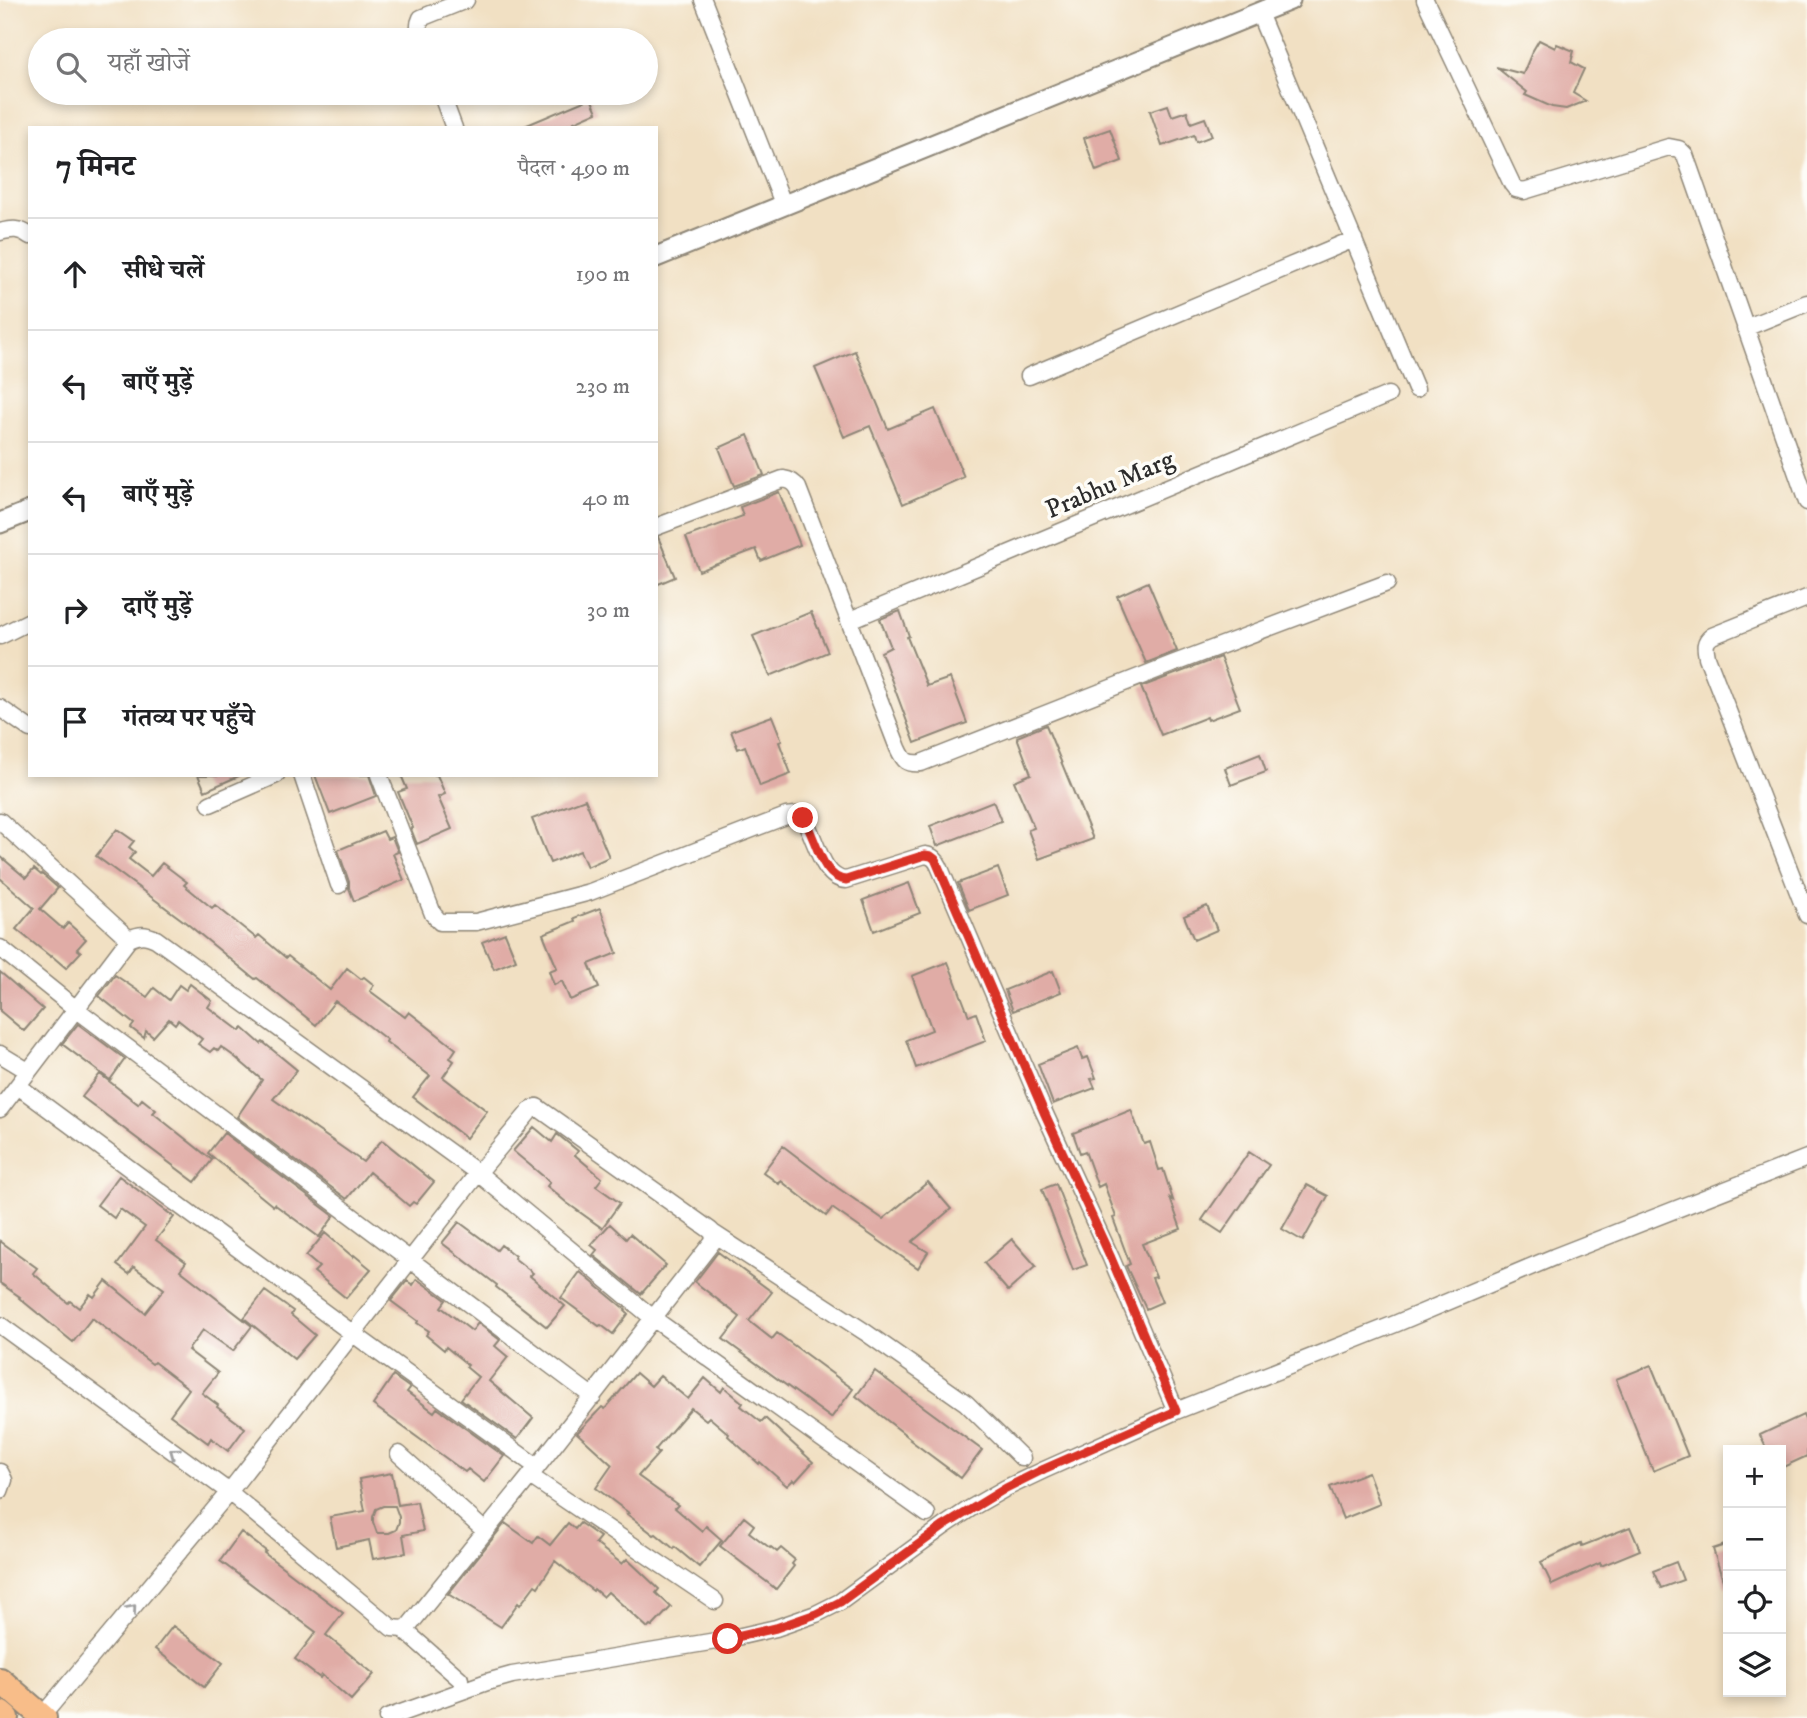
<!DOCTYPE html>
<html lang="hi">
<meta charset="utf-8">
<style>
:root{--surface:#fff;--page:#f2f2f2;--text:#202124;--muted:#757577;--line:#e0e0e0}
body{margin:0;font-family:"IM FELL DW Pica","Noto Serif Devanagari",serif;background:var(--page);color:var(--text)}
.controls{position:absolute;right:21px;bottom:21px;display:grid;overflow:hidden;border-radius:0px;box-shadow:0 4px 10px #0003}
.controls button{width:63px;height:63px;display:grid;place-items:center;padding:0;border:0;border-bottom:2px solid var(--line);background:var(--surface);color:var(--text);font:35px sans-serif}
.stop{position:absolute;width:21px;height:21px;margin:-16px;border:5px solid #d93025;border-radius:50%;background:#fff}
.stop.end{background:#d93025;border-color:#fff;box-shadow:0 2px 7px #0008}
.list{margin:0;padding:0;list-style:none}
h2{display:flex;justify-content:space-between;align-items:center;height:91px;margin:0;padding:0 28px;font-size:30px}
h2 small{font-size:23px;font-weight:400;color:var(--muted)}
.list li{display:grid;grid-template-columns:46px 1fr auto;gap:21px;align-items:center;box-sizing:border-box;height:112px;padding:0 28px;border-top:2px solid var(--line)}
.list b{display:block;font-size:26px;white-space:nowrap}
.list em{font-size:23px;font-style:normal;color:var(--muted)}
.icon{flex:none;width:38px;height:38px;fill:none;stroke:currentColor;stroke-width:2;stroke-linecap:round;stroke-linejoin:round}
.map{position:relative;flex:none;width:1807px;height:1718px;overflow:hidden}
.search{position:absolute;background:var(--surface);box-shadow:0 4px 10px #0003;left:28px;top:28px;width:630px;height:77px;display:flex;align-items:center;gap:18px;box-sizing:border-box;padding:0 24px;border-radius:38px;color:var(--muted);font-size:26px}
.panel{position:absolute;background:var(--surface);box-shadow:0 4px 10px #0003;left:28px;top:126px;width:630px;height:651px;border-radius:0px}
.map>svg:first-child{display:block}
</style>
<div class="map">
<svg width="1807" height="1718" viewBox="0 0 1807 1718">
<rect width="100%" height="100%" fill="#fdfcf7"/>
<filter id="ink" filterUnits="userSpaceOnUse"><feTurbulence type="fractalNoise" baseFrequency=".0143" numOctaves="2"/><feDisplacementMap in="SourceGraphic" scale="14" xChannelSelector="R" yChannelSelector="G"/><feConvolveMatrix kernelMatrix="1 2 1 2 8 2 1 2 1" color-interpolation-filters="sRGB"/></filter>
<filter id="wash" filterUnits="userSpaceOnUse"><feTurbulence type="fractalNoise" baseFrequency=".00686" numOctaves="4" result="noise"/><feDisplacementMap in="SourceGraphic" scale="28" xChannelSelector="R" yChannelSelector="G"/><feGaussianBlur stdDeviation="1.57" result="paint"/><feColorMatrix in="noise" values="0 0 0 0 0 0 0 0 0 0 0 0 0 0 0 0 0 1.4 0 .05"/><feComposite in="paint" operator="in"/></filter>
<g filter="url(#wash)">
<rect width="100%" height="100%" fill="#f1e0c3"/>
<g id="blocks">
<path fill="#e0aca6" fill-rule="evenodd" d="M1539,40L1555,48L1557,44L1574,51L1571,62L1584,69L1573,93L1586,101L1566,109L1552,107L1525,95L1527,92L1496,67L1523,74L1532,52Z
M591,98L597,112L574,122L576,128H520Z
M1168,105L1172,116L1187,111L1191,123L1205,118L1212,136L1196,142L1194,135L1162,146L1150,111Z
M1110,129L1122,161L1096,171L1084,138Z
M855,351L888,429L935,409L964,477L903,504L870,426L844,437L815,368Z
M748,435L764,475L734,486L719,448Z
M779,492L800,545L761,561L756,549L699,571L686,537L743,516L740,507Z
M656,537H658L675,577L656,585Z
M1148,582L1177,651L1146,663L1117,596Z
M900,611L909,636L907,637L927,686L950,678L967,723L915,743L881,652L891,647L880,619Z
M811,612L828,652L770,676L753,636Z
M1220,657L1240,708L1208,720L1207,717L1161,735L1141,687Z
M772,716L782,741L779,742L791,774L760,786L745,746L738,749L731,731Z
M1046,725L1093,839L1039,859L1028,830L1034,828L1014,781L1031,774L1017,737Z
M1260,754L1266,772L1231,785L1225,768Z
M198,775H241L205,791Z
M315,775H369L376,796L330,814Z
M401,775H437L445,794L438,797L452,829L417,844L411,829L413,828L398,792L407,789Z
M585,799L609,857L587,867L580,851L550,863L532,819Z
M993,801L1001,821L937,846L930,826Z
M117,829L134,841L129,847L135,852L129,859L151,876L162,863L187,882L184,885L212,908L215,905L256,938L259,935L286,958L288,956L330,990L347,968L361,979L364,977L374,985L370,991L405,1017L409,1012L456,1049L450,1058L454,1061L443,1077L487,1111L466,1138L413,1097L430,1076L386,1042L387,1040L360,1019L335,1001L316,1025L257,978L255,979L185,922L96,856Z
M383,831L387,839L392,837L398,852L393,854L404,880L354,901L349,888V882L338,850Z
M0,856L26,878L34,869L41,875L42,874L58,888L40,909L63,929L68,923L86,939L77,949L81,952L66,968L52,956L51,957L16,929L34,908L0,878Z
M998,868L1008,895L969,910L958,883Z
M909,883L920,913L874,931L863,900Z
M1207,906L1217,930L1194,940L1184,916Z
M600,908L617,953L589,964L599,988L570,1000L562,981L554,985L549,971L557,968L543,934L575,921L574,918Z
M505,933L516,960L494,969L482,942Z
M948,962L969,1016L976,1013L986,1041L916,1068L906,1040L932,1030L912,976Z
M1053,971L1061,992L1013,1011L1005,990Z
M0,972L43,1009L24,1031L0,1011Z
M115,975L147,997L154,988L169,1000L179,985L186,990L190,984L212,1001L208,1007L240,1031L243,1028L261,1044L263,1042L297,1070L273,1099L363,1162L382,1140L434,1182L416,1204L413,1202L409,1206L369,1172L347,1199L237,1117L262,1080L235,1057L221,1047L218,1051L214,1048L210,1052L198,1044L202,1039L178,1020L175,1024L169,1019L153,1037L146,1031L144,1038L131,1028L134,1024L99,996Z
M78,1024L125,1059L110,1080L62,1044Z
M1078,1048L1082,1059L1088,1057L1096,1078L1091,1079L1095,1088L1053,1104L1038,1064Z
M100,1074L138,1104L142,1099L156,1110L153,1113L212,1160L195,1182L82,1097Z
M1131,1110L1144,1144L1150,1142L1159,1170L1163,1169L1173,1200L1170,1198L1181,1229L1142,1244L1156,1277L1152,1278L1162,1302L1146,1309L1126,1266L1130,1264L1113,1218L1116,1217L1104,1184L1098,1187L1085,1151L1080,1153L1073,1133Z
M534,1127L552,1142L557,1134L578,1151L575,1155L602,1178L596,1186L620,1203L602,1228L567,1203L547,1186L550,1182L513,1151Z
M224,1133L334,1216L319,1237L274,1204L273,1206L208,1153Z
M783,1146L838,1188L883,1219L928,1182L951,1209L912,1242L928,1252L918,1268L832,1208L826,1216L781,1181L779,1184L763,1172Z
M1249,1152L1269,1165L1222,1233L1202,1220Z
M119,1176L174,1217L156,1240L186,1262L180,1270L252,1326L233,1351L203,1330L188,1350L218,1373L202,1393L218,1405L217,1407L245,1428L228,1451L211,1438L208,1443L170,1415L189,1389L154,1362L152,1364L92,1318L73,1342L19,1298L20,1297L0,1283V1241L37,1268L33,1273L68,1303L70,1301L79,1308L90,1294L94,1297L106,1281L145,1313L164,1289L134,1267L129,1274L117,1265L145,1227L120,1209L114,1218L97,1205Z
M1056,1184L1087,1265L1073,1270L1042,1189Z
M1307,1185L1328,1196L1303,1241L1282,1229Z
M459,1222L497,1250L501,1245L515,1256L514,1258L533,1273L530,1276L565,1306L547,1327L496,1287L497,1285L442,1243Z
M610,1224L626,1239L630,1234L666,1265L641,1294L593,1255L597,1250L591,1245Z
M325,1233L353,1257L354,1255L371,1269L346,1298L314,1272L319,1267L306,1256Z
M1012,1239L1036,1266L1008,1291L984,1263Z
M718,1252L772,1292L749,1321L772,1339L777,1333L853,1389L831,1418L723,1339L740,1317L695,1282Z
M580,1272L626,1310L625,1311L628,1314L613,1334L601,1325L599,1326L561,1298Z
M417,1279L446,1300L441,1307L459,1321L472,1331L478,1323L500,1340L495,1346L508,1357L489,1381L533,1418L517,1439L461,1399L478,1377L466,1367L468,1365L446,1347L444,1350L426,1335L429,1331L417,1323L418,1321L391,1301L407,1281L413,1285Z
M265,1291L293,1311L291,1315L315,1335L294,1359L244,1318Z
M1651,1365L1688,1456L1653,1471L1616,1379Z
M875,1371L982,1450L961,1478L910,1440L911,1439L856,1396Z
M636,1373L651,1386L660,1376L688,1399L705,1378L721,1392L724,1387L743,1403L741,1406L761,1422L765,1418L813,1462L795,1482L793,1480L787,1486L760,1462L759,1464L728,1436L729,1434L709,1417L706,1420L691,1408L655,1450L659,1453L638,1476L678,1505L675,1508L702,1531L706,1526L722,1540L699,1567L675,1547L674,1549L656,1534L654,1535L627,1514L629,1513L596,1488L612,1465L577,1433L602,1407L605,1409Z
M393,1376L410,1388L407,1392L434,1412L437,1408L504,1456L484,1482L468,1469L465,1472L373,1405Z
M1803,1415L1807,1424V1456L1781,1468V1450H1767L1760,1435Z
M1368,1472L1380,1504L1343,1519L1330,1487Z
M392,1473L398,1505L417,1502L423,1531L403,1535L406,1553L373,1559L369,1540L336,1547L330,1517L365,1511L359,1479ZM383,1506H395L399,1517V1522L396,1530L389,1533H377L373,1522V1517L376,1509Z
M744,1517L754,1525L749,1532L770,1548L771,1547L777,1552L781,1548L795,1560L792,1564L794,1566L776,1589L720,1546Z
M505,1523L533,1543L538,1536L550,1545L568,1523L575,1529L580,1523L600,1537L595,1543L622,1564L627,1559L659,1589L656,1593L671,1607L652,1627L650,1626L648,1628L608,1592L603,1597L594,1589L593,1591L555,1561L538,1587L535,1585L520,1605L518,1603L501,1627L448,1594Z
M1630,1527L1640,1550L1601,1566L1600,1563L1552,1585L1541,1562L1581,1543L1582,1546Z
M241,1532L266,1551L264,1553L343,1613L326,1635L374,1674L351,1700L322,1675L320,1678L295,1659L316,1632L220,1561Z
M1728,1544V1586L1725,1587L1713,1549Z
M1676,1562L1683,1580L1661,1588L1653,1571Z
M173,1626L223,1663L204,1687L155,1649Z"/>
</g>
</g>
<g filter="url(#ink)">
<use href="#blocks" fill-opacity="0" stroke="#8e8677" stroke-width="2"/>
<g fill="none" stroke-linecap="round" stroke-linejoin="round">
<defs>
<path id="minor" d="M703,0L784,206
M1425,0L1512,184L1516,189L1524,191L1669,147L1679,149L1685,155L1807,502
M1259,13L1416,389
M422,40C419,32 417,26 421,18L466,0
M441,93L454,128
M0,232C12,229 20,228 30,236
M1745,328L1807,303
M1029,376L1354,239
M656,527L783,479C790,480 794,482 798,488L898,748C904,761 906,764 921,763L1172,664L1387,583
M1807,598L1712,636C1704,642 1705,647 1707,657L1807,915
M850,620L1388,395
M0,636L30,621
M0,708L30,729
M302,775L339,885
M379,775L433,914L440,922H476L590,892L786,816L796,815L803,818C816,836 821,879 846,880L925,855C933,856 936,860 939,866L1044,1112L1111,1258L1176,1411
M210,804L276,775
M0,821L129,939
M0,948L76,1009L593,1397
M0,1054L28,1071
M18,1086L352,1333L537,1467
M0,1109L129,939C140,934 145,934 156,939L478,1173L229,1492L42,1716
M713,1233L865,1332L966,1403L1022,1458
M0,1325L229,1492L392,1628L403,1629L408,1627L530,1476L714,1240L713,1233L710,1230L537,1107L530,1111L478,1173L654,1319L927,1514
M399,1454L485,1531
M0,1472L4,1480L0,1491
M530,1476L715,1601
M403,1629L460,1679
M387,1718L487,1682L512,1675L728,1639L776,1628L816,1614L840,1602L944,1526L971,1508L1006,1488L1044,1470L1176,1411L1395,1324L1554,1257L1807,1158"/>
<path id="tertiary" d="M656,257L1290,0
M0,523L30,511"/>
<path id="primary" d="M0,1680L44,1718
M0,1713L6,1718"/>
</defs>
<use href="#minor" stroke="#8e8677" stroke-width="19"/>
<use href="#tertiary" stroke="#8e8677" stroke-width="23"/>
<use href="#primary" stroke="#8e8677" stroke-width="28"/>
<use href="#minor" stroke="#fff" stroke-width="16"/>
<use href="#tertiary" stroke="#fff" stroke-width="19"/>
<use href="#primary" stroke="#f8bd89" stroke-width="24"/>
</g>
<defs><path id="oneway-chevron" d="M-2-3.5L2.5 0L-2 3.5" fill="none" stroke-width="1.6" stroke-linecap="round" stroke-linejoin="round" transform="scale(1.75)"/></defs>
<g stroke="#a0a0a0">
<use href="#oneway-chevron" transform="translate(174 1452) rotate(-144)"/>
<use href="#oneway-chevron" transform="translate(132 1609) rotate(-50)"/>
</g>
</g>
<g fill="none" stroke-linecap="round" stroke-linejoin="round" filter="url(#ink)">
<path stroke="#d93025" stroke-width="9" d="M728,1639L776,1628L816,1614L840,1602L944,1526L1006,1488L1044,1469L1176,1411L1111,1258L1044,1112L935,859L931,856L925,855L846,880C821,879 816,836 803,818"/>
</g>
<g text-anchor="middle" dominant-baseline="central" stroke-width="7" stroke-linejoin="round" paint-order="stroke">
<g font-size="26" fill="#2b2b2b" stroke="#fdfcf7">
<text transform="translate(1110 485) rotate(-23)">Prabhu Marg</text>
</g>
</g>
</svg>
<div class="controls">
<button>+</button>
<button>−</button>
<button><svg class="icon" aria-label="locate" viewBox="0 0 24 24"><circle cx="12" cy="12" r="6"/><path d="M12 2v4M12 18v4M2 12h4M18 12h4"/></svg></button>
<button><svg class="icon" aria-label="layers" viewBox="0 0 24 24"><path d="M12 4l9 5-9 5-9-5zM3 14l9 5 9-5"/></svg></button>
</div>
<div class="stop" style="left:728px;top:1639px"></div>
<div class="stop end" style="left:803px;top:818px"></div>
<div class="search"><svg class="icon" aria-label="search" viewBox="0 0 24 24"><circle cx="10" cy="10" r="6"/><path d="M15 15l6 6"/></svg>यहाँ खोजें</div>
<section class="panel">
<h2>7 मिनट<small>पैदल · 490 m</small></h2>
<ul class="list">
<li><svg class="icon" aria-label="ahead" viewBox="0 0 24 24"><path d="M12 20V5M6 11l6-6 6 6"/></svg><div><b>सीधे चलें</b></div><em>190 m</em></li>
<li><svg class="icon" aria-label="left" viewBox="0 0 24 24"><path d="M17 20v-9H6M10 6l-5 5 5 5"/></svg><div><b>बाएँ मुड़ें</b></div><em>230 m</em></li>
<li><svg class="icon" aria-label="left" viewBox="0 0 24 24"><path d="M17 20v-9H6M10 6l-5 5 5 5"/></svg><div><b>बाएँ मुड़ें</b></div><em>40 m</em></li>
<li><svg class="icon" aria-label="right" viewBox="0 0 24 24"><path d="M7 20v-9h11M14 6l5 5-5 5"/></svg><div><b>दाएँ मुड़ें</b></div><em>30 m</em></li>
<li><svg class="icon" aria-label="arrive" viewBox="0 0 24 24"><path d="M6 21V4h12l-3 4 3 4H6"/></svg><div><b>गंतव्य पर पहुँचे</b></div></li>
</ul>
</section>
</div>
